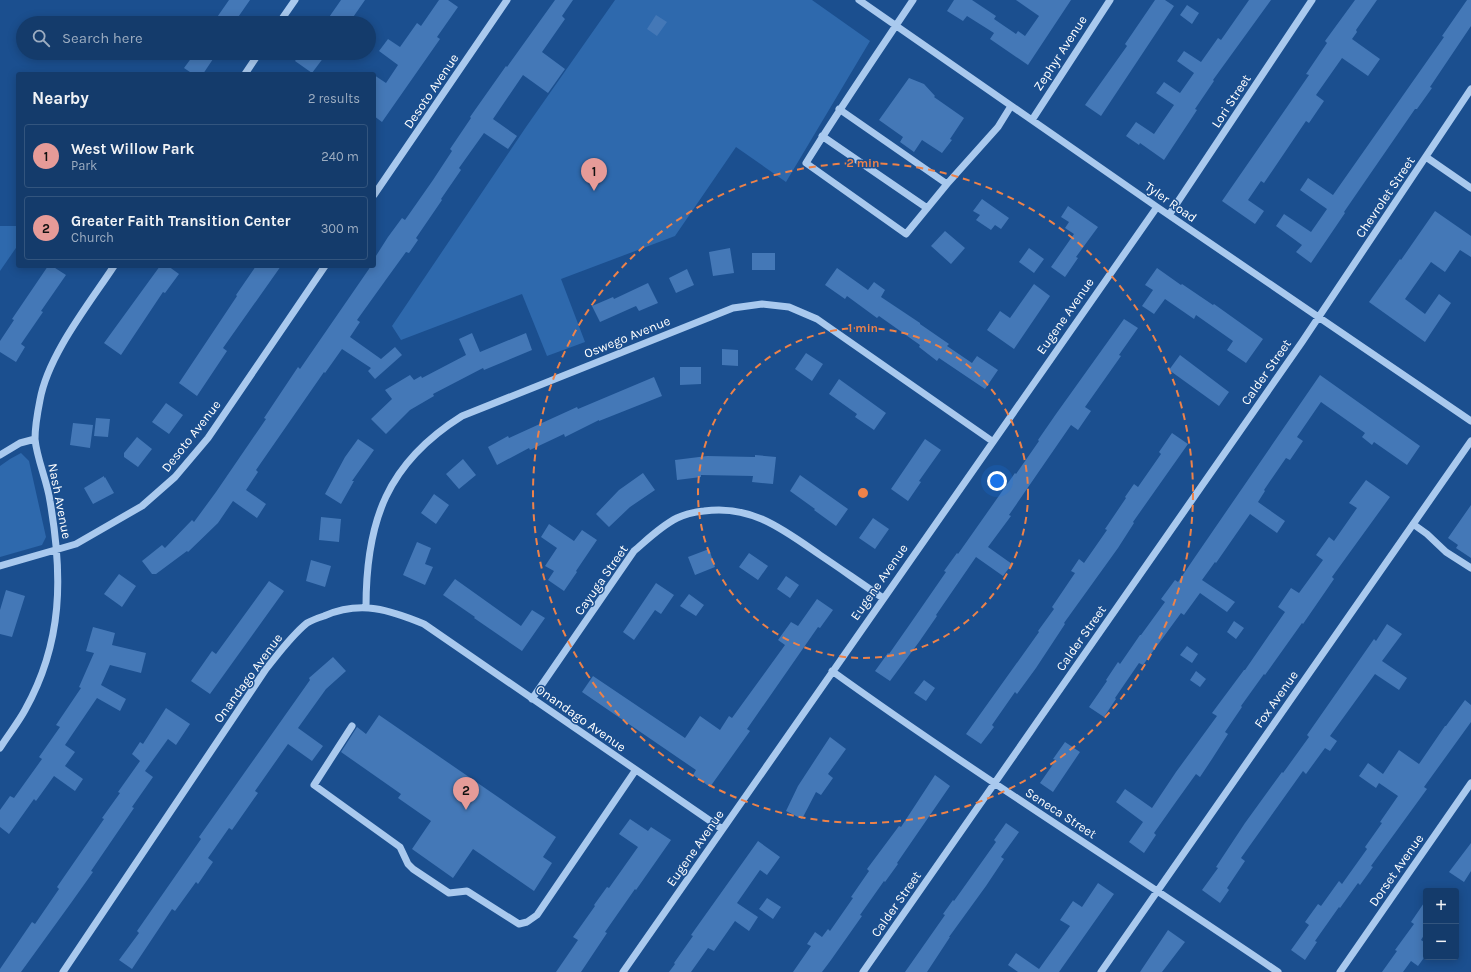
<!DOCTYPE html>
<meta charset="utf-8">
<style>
:root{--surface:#143b6b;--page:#214673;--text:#f1f3f6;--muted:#9dadc1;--line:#33557e;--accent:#e69b98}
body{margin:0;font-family:Karla,sans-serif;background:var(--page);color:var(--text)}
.controls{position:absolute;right:12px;bottom:12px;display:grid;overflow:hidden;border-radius:4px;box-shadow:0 2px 10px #0003}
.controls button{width:36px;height:36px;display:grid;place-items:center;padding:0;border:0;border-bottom:1px solid var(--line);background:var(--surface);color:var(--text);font:20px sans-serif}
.you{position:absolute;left:997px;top:481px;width:14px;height:14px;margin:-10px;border:3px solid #fff;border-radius:50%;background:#1a73e8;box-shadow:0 0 0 6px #1a73e833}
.badge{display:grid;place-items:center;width:26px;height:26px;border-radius:50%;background:var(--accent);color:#111;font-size:13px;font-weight:700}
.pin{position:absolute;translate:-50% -33px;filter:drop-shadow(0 1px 2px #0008)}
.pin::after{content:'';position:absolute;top:21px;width:14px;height:12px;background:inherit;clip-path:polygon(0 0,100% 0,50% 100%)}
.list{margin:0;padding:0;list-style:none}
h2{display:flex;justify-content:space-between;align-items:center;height:52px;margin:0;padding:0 16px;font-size:17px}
h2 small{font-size:13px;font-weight:400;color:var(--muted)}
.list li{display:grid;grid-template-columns:26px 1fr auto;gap:12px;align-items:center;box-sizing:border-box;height:64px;margin:0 8px 8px;padding:0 8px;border:1px solid var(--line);border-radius:4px}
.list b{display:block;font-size:15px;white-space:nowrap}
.list p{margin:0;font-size:13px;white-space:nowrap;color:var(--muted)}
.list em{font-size:13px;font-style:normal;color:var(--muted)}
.icon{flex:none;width:22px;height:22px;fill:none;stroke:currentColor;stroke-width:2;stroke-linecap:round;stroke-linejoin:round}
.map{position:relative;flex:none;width:1471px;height:972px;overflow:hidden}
.search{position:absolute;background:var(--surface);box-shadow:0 2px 10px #0003;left:16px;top:16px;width:360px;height:44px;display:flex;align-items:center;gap:10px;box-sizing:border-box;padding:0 14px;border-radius:22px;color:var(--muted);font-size:15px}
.panel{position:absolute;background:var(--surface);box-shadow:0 2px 10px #0003;left:16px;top:72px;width:360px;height:196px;border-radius:4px}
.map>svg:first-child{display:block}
</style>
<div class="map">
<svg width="1471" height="972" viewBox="0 0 1471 972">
<rect width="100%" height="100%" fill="#1b4f8f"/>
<path fill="#2e69ad" d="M615,0H812L870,41L786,182L736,147L675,236L561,279L585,342L547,356L522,294L401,340L392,326L526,127Z
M0,226H18V245L0,271Z
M21,453L29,461L46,537L42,545L0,557V466L10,459Z"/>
<path fill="#4478b7" d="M229,0H250L234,23H213Z
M341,0H365L349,23H325Z
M439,0H448L458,7L437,37L440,39L382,122L374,116V75L386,83L398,65L379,51L388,39L400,47L417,23L421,26Z
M555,0H573L562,16L565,19L542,52L565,69L548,93L523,75L493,119L517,136L508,149L484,133L459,168L461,170L441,199L442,200L416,238L418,240L409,253L406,252L385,281L357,320L360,322L350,337L381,359L395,347L402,355L375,379L368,371L371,368L342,349L325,373L324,372L256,470L258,472L246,490L266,504L257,518L233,501L218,523L188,552L187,551L156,574H152L142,561L162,545L165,548L192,520L194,522L216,492L266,419L264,418L298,367L300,369L371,266H374V259L388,237L402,218L405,220L433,180L452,151L450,149L471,118L470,117L506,66L507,67Z
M954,0H972L996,16L994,19L1016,34L1018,31L1025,36L1039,16L1016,0H1071L1028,65L990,39L994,33L967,16L963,21L947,11Z
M1155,0H1165L1174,6L1101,116L1085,105L1127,46L1125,44Z
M1249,0H1271L1213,80L1214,81L1195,109L1197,110L1164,160L1140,143L1139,145L1126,136L1136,122L1154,134L1174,105L1156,93L1164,82L1180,93L1194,73L1177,61L1184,51L1201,62L1218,38L1221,40Z
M1355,0H1377L1356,30L1357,32L1352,39L1380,59L1368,76L1342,58L1316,95L1324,101L1309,123L1306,121L1264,183L1261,181L1248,200L1264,211L1255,224L1222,201L1287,107L1309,75L1306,74L1327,43L1325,41Z
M1467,0H1471V26L1430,87L1432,88L1417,109H1415L1366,180L1344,212L1345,213L1311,263L1296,252L1302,245L1276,226L1284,214L1311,232L1327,209L1300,190L1308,178L1333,195L1444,37L1442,36Z
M1187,5L1199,13L1192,24L1180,15Z
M656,15L667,22L657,36L647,29Z
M195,53H204L213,59L203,74H193L184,68Z
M301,53H327L312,73L295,61Z
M909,78L924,84L935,96L934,97L964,118L950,139L952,140L942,153L922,140L914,152L900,142L903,137L879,120Z
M982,199L1009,218L1001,229L995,225L991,230L976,220L980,215L973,211Z
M1068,206L1098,227L1076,257L1078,258L1065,277L1051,267L1074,234L1065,228L1069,222L1061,217Z
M1435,211L1471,236V257L1460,250L1445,272L1431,262L1405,299L1425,314L1439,294L1451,303L1425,342L1369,302L1400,259L1401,260Z
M945,231L965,248L951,264L931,246Z
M730,248L734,273L713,276L709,252Z
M1029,248L1044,259L1034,273L1019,262Z
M752,253H775V270H752Z
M48,266H52L66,275L41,311L43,312L21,344L25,347L16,362L0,352V341L14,320L12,319Z
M160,266H168L179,274L165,293L163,292L121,355L104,343Z
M256,266H281L223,348L227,351L197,396L179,383L237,296L236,295Z
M837,268L868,290L874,282L885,290L881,297L920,323V324L949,344L947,346L972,363L977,356L998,370L985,389L939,358L937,361L919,347L920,345L879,316L877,318L847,296L845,299L825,285Z
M1157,268L1181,285L1182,284L1213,305L1214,304L1263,339L1246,363L1227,350L1233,341L1196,315L1194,319L1165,299L1154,314L1142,306L1153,290L1145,285Z
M687,269L694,285L676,293L669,278Z
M648,283L658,303L639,311L636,306L600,322L592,306L613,297L614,299Z
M1034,284L1050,296L1014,349L987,330L1000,311L1010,318Z
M1124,319L1138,328L1119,355L1121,356L1085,407L1091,411L1078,430L1071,425L1009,515L1011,516L988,547L1012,564L1003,576L976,557L936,615L937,616L919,642L890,681L875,671L888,653L889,654L910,624L946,572L944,571L957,553L958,554L1015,473L1016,474L1039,441L1038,440L1056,414Z
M472,333L480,352L526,333L532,350L484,370L483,368L433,394L434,396L410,410L386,434L371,419L392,399L385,390L410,375L414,380L421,376L422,378L466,355L459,339Z
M722,349L738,350V366L722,365Z
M806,353L823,364L812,381L795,369Z
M1180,355L1229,392L1219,406L1169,370Z
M680,367H701V384L680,385Z
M1320,375L1420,446L1407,465L1374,442L1372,445L1362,437L1365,433L1321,402L1297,437L1303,441L1290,460L1286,458L1264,490L1265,491L1258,502L1285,521L1277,533L1250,514L1216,563L1215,562L1202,580L1235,602L1227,612L1200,593L1184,615L1181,613L1143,665L1139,663L1115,698L1116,699L1104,717L1089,707L1107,681L1106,680L1118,662L1120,664L1140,635H1141L1165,602L1161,599L1175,580L1178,582L1195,557Z
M654,377L662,396L599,421V420L565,437L564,434L530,450L529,448L497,465L488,447L508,436L509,438L577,407L578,409Z
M839,379L886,413L874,430L855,417L857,414L829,394Z
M166,403L183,415L169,434L152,422Z
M96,418L110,419L108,437L94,436Z
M73,423L93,425L90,448L70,445Z
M1172,433L1188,444L1133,522L1134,523L1118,548L1064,623L1065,624L1036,668L1017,694L1015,692L992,725L994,727L981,744L966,734L1039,632L1038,631L1054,609L1052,607L1075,573L1071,571L1079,559L1084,563L1107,530L1105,529L1126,498L1125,497L1134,484L1138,487L1161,454L1159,452Z
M137,437L152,449L138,467L124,457V453Z
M358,439L374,450L352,481H354L341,504L325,494L345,457Z
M925,439L941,450L919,481L921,482L908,501L891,489Z
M755,455L776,457L773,484L752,482L753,476L701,475V477L677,480L675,460L707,456L755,457Z
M463,459L476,475L459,489L446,474Z
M643,473L655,490L630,507L609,527L596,514L619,490Z
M800,475L848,509L836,526L814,510L815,509L790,491Z
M104,476V478L105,477L114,493L93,504L84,488Z
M1366,480L1390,497L1332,577L1334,579L1303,624L1302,623L1265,675L1264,674L1241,706L1242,707L1225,732L1228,734L1212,759L1200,777L1196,774L1178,799L1154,833L1156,835L1144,853L1129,842L1143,822L1116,802L1125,789L1152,808L1176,772L1217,716L1212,713L1244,670H1245L1285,612L1278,607L1291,588L1299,593L1323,560L1316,555L1329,537L1334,541L1357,508L1349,503Z
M434,494L449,505L436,524L421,513Z
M1471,505V558L1456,548L1458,545L1448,538Z
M321,517L341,519L339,542L319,540Z
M873,518L889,529L875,549L859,538Z
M549,524L574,541L582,530L597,540L576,571L577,572L564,591L548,580L554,571L545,566L557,548L541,537Z
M417,542L431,548L425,564L433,567L425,585L403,575Z
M709,549L715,567L695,575L688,557Z
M749,553L768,566L758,580L739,567Z
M311,560L331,566L325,587L306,581Z
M119,574L136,586L122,607L104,594Z
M786,576L799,585L790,598L777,589Z
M455,579L521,626L532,610L545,618L522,651L474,618L475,617L443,595Z
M269,581L284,591L210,694L191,681L212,651L216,654Z
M656,583L674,595L661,614L655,610L634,640L623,632Z
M6,590L25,596L12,637L0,634V610Z
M689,594L704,605L696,616L680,606Z
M817,599L833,610L820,628L818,627L747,729L750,731L710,787L693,775L696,770L582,692L593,676L685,738L700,716L720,730L729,716L732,718L785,645L778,640L791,622L798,626Z
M1234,621L1244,628L1236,639L1227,632Z
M1387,624L1402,634L1382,661L1407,678L1399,690L1375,674L1330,736L1337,741L1330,751L1325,748L1306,774L1303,771L1241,858L1245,861L1227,888L1229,890L1220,903L1202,890L1218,868L1216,867L1245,823L1282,772L1283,773L1309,737L1307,735L1374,639L1376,641Z
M93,627L115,633L112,645L146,653L141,673L110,665L101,685L126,699L120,711L97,698L65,745L75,752L65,766L83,779L75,791L54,776L36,801L34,799L9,834L0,827V810L10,796L14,798L42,759L39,757L60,727L56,725L81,688L79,687L94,653L86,651Z
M1187,646L1198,654L1192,663L1180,655Z
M333,657L346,671L326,689L298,728L323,746L312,761L288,744L255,791L258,793L232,830L229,828L208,858L213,862L198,884L196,882L175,911L172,909L132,969L119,960L139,933L137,931L201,839L199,837L310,680L309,678Z
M1196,671L1206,679L1200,687L1190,680Z
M924,680L935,688L926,701L914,693Z
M1465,700L1471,705V722L1424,787L1427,789L1371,866L1373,867L1360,885L1358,883L1340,908L1339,907L1315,941L1317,942L1305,960L1291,950L1309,925L1305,922L1318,904L1321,906L1339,881L1342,884L1367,849L1365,847L1382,823L1380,822L1398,796L1379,783L1376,788L1359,776L1368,763L1383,774L1399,750L1419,764L1445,726H1446Z
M166,708L190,724L176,745L168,739L145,771L153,777L132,807L134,808L91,871L93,872L71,903L21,972H0V969L32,922L35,924L59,889L57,887L104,819L102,818L120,793L118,792L140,761L132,754L140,742L143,744Z
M379,715L556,837L543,857L552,863L534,891L473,849L453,878L412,849L431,821L398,798L401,794L341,752L357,727L366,734Z
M830,737L846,749L828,774L833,778L821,795L816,792L802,819L786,811L798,786Z
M1065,742L1080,752L1053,792L1040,783L1056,760L1053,759Z
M935,775L950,786L897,863L898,864L885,882L884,881L860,915L862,916L831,960L822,972H793L811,946L807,944L815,932L822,937L828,929L830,931L853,898L851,897L869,871L867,869L899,826L901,827Z
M630,819L648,831L651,827L671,840L636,890L635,889L605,932L607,933L581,972H556L578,940L573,937L595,906L594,905L607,887L609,888L638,847L619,834Z
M1006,823L1019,832L1001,857L1004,859L986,886L949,937H950L927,972H905L945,915L943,914L953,900L954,901L996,842L994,840Z
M758,841L780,857L767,875L760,870L737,903L758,917L749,931L735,921L714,951L708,948L691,972H669L675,964L674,963L693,936L691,935Z
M1471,843V871L1464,882L1449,872Z
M1098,883L1114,894L1059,972H1018L1008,965L1016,953L1039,969L1070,926L1060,920L1073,901L1082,907Z
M767,898L781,907L773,919L759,909Z
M1426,900V932L1421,940L1426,943V955L1418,966L1411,961L1403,972H1382L1397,951L1395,950L1414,924L1411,922Z
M1168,930L1185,942L1162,972H1140Z"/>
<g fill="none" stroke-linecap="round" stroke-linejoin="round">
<path stroke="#a9c9ee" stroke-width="7" d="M859,0L1157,207L1471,421
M913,0C877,54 840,108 806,163L906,234L947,184L998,127L1011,106
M279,23L295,0
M245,74L259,53
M839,109L947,184
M1032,120L1110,0
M822,136L927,208
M1426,157L1471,188
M374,195L507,0
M1169,215L1312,0
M0,455L20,443L35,439
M1413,524L1427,534L1446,552L1471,568
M0,566L76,544L142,506L175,477L208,438L325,266
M366,607C366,521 387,463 462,416L733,308L762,304L789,307L817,319L992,441
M832,671C978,776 1130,871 1278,972
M532,699L634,551C648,539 661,526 677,518C685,514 695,512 704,511C751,504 784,530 820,555C841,569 862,584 883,598
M352,726L314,785L400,847L408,864L413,869L449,893L467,891L519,924L527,922L537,915L635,771
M0,748C8,735 18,723 25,710C63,642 63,576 50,501C47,480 37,460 35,439C35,430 38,410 40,400C48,355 89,304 114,266
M63,972L266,669C279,653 291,636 307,623C312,620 318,618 324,616C361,600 390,610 424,624L722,829
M623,972L1157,207
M863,972L1302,342L1471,89
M1101,972L1471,441
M1340,972L1471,783"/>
</g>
<g fill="none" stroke="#ee8249" stroke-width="2" stroke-dasharray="7 5">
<circle cx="863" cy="493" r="165"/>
<circle cx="863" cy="493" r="330"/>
</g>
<g text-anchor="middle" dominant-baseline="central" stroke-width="3" stroke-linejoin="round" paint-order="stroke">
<g font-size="13" fill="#fff" stroke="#1b4f8f">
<text transform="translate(1060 53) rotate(-57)">Zephyr Avenue</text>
<text transform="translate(431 91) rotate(-56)">Desoto Avenue</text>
<text transform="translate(1231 101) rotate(-57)">Lori Street</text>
<text transform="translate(1385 197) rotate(-56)">Chevrolet Street</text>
<text transform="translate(1171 202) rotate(35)">Tyler Road</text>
<text transform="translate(1065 316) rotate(-55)">Eugene Avenue</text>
<text transform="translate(627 337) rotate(-22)">Oswego Avenue</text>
<text transform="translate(1266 372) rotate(-55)">Calder Street</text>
<text transform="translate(191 436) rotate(-52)">Desoto Avenue</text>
<text transform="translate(60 501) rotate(79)">Nash Avenue</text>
<text transform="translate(601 580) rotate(-55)">Cayuga Street</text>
<text transform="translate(879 582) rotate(-55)">Eugene Avenue</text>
<text transform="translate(1081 638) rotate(-55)">Calder Street</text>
<text transform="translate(248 678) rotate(-54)">Onandago Avenue</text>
<text transform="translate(1276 699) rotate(-55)">Fox Avenue</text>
<text transform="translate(581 718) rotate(35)">Onandago Avenue</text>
<text transform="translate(1061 813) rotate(33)">Seneca Street</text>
<text transform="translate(695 848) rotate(-55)">Eugene Avenue</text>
<text transform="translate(1396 870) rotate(-55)">Dorset Avenue</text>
<text transform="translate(896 904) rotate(-55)">Calder Street</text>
</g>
</g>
<circle cx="863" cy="493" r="6" fill="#ee8249" stroke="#1b4f8f" stroke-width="2"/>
<g font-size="12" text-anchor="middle" font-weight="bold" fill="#ee8249" stroke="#1b4f8f" stroke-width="3" stroke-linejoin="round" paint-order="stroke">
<text x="863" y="167">2 min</text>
<text x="863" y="332">1 min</text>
</g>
</svg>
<div class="controls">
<button>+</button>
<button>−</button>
</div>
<div class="you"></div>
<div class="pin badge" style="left:594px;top:191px">1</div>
<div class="pin badge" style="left:466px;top:810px">2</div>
<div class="search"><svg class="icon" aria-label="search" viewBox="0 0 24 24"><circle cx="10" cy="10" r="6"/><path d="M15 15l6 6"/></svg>Search here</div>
<section class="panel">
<h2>Nearby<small>2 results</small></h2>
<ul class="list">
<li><span class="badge">1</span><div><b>West Willow Park</b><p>Park</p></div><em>240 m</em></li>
<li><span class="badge">2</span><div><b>Greater Faith Transition Center</b><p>Church</p></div><em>300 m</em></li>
</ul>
</section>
</div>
